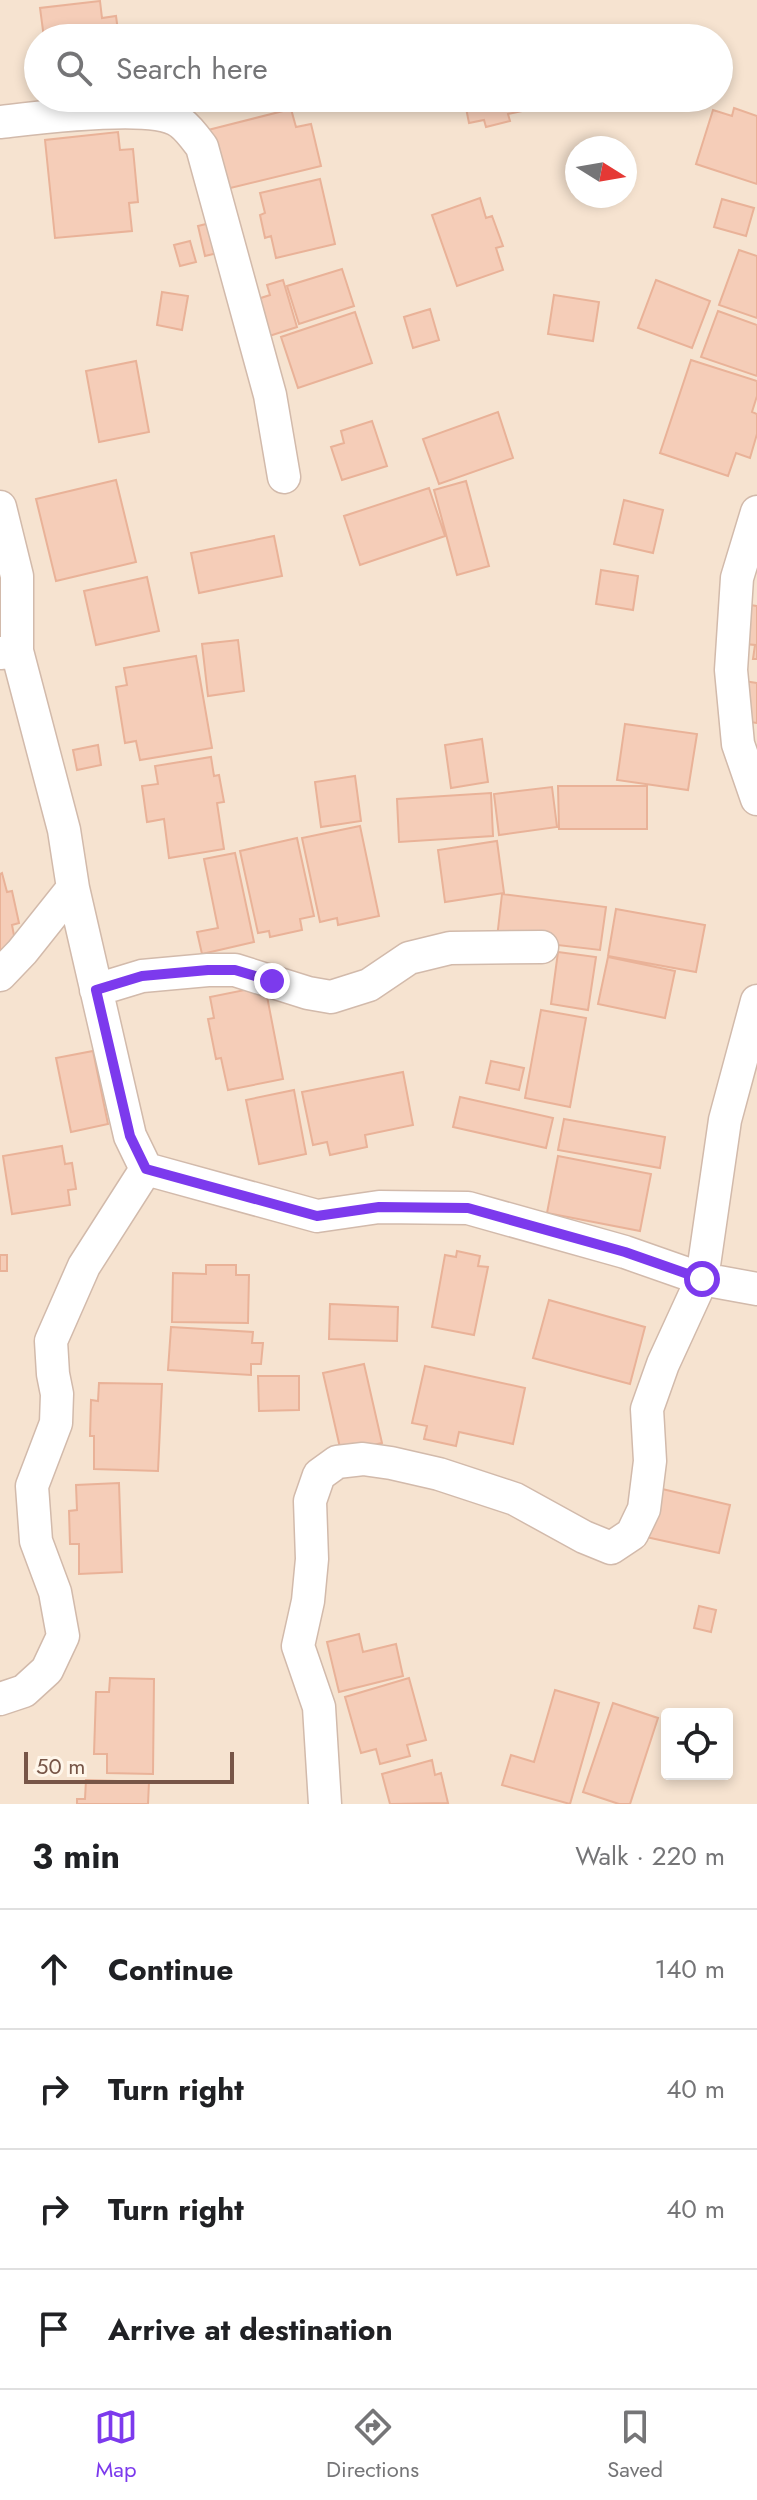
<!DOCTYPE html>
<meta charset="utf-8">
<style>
:root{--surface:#fff;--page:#f6f6f6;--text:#202124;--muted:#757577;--line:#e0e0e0;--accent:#7c3aed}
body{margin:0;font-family:Jost,sans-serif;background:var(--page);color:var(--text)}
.controls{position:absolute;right:24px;bottom:24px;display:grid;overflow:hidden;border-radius:8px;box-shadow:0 4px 12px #0003}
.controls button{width:72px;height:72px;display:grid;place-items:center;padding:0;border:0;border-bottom:2px solid var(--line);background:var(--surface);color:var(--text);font:40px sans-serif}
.compass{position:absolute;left:565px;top:136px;width:72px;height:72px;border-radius:50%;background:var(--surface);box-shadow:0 4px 12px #0003;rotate:101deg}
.scale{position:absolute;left:24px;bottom:20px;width:210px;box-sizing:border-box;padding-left:8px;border:4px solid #775547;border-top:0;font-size:22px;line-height:28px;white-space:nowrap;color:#775547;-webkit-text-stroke:6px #fff6ea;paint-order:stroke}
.stop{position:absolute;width:24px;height:24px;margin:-18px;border:6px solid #7c3aed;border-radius:50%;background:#fff}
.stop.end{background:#7c3aed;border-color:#fff;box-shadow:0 2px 8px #0008}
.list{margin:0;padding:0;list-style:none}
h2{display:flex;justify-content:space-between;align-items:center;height:104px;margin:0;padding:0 32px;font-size:34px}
h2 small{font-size:26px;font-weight:400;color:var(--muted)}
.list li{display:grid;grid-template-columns:52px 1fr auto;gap:24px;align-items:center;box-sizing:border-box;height:120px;padding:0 32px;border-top:2px solid var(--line)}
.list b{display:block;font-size:30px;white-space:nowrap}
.list em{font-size:26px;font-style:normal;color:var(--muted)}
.icon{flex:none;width:44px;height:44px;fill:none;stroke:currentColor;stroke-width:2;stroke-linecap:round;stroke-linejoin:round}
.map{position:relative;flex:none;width:757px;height:1804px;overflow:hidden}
.search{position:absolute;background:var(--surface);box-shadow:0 4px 12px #0003;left:24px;right:24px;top:24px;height:88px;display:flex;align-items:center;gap:20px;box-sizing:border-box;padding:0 28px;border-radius:44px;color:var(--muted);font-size:30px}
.sheet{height:584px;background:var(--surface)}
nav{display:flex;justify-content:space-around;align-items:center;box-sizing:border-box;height:112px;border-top:2px solid var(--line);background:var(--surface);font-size:22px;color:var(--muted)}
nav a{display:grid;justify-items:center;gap:4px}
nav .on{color:var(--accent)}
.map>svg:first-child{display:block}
</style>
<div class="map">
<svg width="757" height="1804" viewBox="0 0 757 1804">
<rect width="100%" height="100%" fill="#fef2e3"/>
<path fill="#f6e3d0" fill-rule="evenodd" d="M0,0H757V1804H0ZM38,38H719V98H38ZM577,148H625V196H577ZM667,1714H727V1774H667Z"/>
<path fill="#f5cdb8" stroke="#e9b298" stroke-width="2" d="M100,1L102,18L116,16L119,38H44L40,8Z
M464,98H524L527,110L508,114L510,121L486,127L484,120L469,123Z
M734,108L757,116V184L696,164L713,110L732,116Z
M291,109L296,127L311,124L321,166L222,190L208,130Z
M118,132L120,150L133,149L138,202L129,203L132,231L55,238L45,140Z
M320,179L335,244L276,258L271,236L265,238L260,215L265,213L260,193Z
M480,198L486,218L492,216L503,246L496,248L503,270L457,286L432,215Z
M722,199L754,208L746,236L714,227Z
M222,220L230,250L205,256L198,226Z
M190,241L196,262L180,266L174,245Z
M739,250L757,256V318L719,305Z
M342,269L354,306L299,324L287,286Z
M283,280L297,327L257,340L248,302L270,295L267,285Z
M656,280L710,301L692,348L638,328Z
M162,292L188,296L182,330L157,325Z
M554,295L599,302L593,341L548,334Z
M430,309L439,340L413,348L404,317Z
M718,311L757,325V376L701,357Z
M355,312L372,363L298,388L281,337Z
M691,360L757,381V396L752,412L757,414V434L750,458L736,453L728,476L660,453Z
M136,361L149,432L99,442L86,371Z
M498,412L513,458L439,484L423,439Z
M372,421L387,466L342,480L331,447L344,443L341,431Z
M116,480L136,562L56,581L36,499Z
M466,481L489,566L457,575L434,490Z
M429,488L445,536L360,565L344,516Z
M624,500L663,510L653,553L614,544Z
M274,536L282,576L199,593L191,553Z
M601,570L638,576L633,610L596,604Z
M147,577L159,631L96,645L84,591Z
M750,605L757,606V659H753L755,645L745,644Z
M238,640L244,691L208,696L202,644Z
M196,656L212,748L140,760L136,741L125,743L116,687L127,685L124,668Z
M744,681L757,683V723L737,720Z
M625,724L697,734L688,790L617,780Z
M482,739L488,782L451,788L445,745Z
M98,745L101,765L77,770L73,750Z
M211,757L214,776L219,775L224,802L217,803L224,849L169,858L164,819L147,822L142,786L158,784L155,766Z
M355,776L361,821L321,827L315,782Z
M558,786H647V829H559Z
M552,787L557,827L499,835L494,794Z
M491,793L493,836L399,842L397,799Z
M360,826L379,916L338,925L337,918L320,922L302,838Z
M297,838L314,916L300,919L302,930L270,937L269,931L258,933L240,851Z
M497,841L504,893L445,902L438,850Z
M235,853L254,942L202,954L197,932L218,928L204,859Z
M2,873L7,892L12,891L19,923L12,925L16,946L0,950V874Z
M502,894L606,907L600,950L497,938Z
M616,909L705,925L696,972L608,956Z
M558,952L596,957L588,1010L551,1004Z
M608,957L675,971L665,1018L598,1004Z
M265,986L283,1079L228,1090L221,1058L216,1059L208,1019L214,1018L210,997Z
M541,1010L586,1018L570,1107L525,1098Z
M93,1051L108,1124L71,1132L56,1058Z
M491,1061L524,1068L519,1090L486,1083Z
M403,1072L413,1125L365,1135L367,1147L330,1155L327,1142L313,1145L302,1092Z
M294,1090L306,1154L259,1164L246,1100Z
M460,1097L553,1118L546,1148L453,1127Z
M564,1119L665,1137L660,1168L558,1150Z
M62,1146L65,1164L72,1163L76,1189L68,1190L70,1205L12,1214L3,1156Z
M558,1156L651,1174L640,1231L547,1213Z
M457,1251L480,1256L478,1266L488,1267L474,1335L432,1327L445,1255L456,1257Z
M0,1255H7V1271H0Z
M206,1265H236V1275H249L248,1323L172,1322L173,1273L206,1274Z
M549,1300L645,1327L630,1384L533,1358Z
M330,1304L398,1307L397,1341L329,1339Z
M171,1327L253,1332L252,1343H263L261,1364H251V1375L168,1370Z
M364,1364L382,1443L341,1452L323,1373Z
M425,1366L525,1388L513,1444L459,1432L456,1446L424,1439L427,1426L412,1423Z
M258,1376H299V1410L259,1411Z
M99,1383L162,1384L158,1471L94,1469V1436H90L91,1400L98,1401Z
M119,1483L122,1572L79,1574V1544H70L69,1511L77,1510L76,1485Z
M658,1488L730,1505L719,1553L646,1537Z
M699,1606L716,1610L711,1632L694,1628Z
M359,1634L363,1652L396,1644L403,1676L339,1692L327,1642Z
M110,1678L154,1679L153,1774L107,1773V1754H94L96,1692H109Z
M409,1678L426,1740L407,1745L410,1756L380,1764L376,1749L361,1753L345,1697Z
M555,1690L599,1703L570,1804L502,1785L511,1755L534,1762Z
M613,1703L658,1718L630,1804H619L583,1792Z
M432,1760L435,1775L441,1773L448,1803L390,1804L382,1774Z
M86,1780L149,1782L148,1804H77V1799H85Z"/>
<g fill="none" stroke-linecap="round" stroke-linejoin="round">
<defs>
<path id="minor" d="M0,122C36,118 155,102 181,123C189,129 196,139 202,147L270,395L284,477
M0,507L17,576V651
M757,512L737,578L731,670L738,744L757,799
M0,653L17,651L64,830L73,888L22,952L0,975
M73,888L130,1136L146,1169L317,1216L379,1207L468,1208L625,1252L702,1279L757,1289
M96,990L142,976L208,970H235L308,993L331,997L369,985L409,958L450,948L542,947
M0,1699L24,1691L47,1670L63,1636L55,1592L36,1541L32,1486L56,1423L57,1394L53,1374L51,1341L84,1266L146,1169
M325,1804L319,1707L298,1646L308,1601L312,1559L310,1501L319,1475L337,1462L363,1459L391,1463L439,1474L515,1499L584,1537L611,1548L632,1534L644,1509L650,1461L647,1409L663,1364L702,1279L725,1120L757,1001"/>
</defs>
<use href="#minor" stroke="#d2baab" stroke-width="35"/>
<use href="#minor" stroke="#fff" stroke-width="32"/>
</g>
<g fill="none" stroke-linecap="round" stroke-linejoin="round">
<path stroke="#7c3aed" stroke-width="10" d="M272,981L235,970H208L142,976L96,990L130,1136L146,1169L317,1216L379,1207L468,1208L625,1252L702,1279"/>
</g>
</svg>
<div class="controls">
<button><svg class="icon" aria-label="locate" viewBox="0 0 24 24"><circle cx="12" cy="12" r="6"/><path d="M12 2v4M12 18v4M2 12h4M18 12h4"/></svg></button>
</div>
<svg class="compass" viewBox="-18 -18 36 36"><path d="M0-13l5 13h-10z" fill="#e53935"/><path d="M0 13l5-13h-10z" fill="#757577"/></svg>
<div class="scale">50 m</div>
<div class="stop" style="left:702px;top:1279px"></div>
<div class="stop end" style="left:272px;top:981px"></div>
<div class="search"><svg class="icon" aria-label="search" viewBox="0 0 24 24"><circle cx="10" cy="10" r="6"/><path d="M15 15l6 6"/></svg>Search here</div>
</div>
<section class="sheet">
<h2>3 min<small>Walk · 220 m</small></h2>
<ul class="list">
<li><svg class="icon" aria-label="ahead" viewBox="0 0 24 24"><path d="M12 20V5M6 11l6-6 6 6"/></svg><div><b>Continue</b></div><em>140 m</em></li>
<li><svg class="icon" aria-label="right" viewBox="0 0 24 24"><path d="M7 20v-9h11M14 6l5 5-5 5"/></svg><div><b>Turn right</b></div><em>40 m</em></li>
<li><svg class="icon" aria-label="right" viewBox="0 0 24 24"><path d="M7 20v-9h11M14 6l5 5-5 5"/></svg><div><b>Turn right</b></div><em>40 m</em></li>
<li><svg class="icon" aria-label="arrive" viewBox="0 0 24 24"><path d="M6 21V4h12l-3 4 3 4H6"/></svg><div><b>Arrive at destination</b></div></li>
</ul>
</section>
<nav>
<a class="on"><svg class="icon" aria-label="map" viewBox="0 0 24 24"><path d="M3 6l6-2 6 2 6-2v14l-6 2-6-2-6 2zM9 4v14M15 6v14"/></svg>Map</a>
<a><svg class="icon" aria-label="directions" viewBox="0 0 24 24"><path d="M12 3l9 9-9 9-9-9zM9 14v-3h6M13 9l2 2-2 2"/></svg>Directions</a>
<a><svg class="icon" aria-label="saved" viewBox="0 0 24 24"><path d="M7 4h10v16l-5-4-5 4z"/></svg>Saved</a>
</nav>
